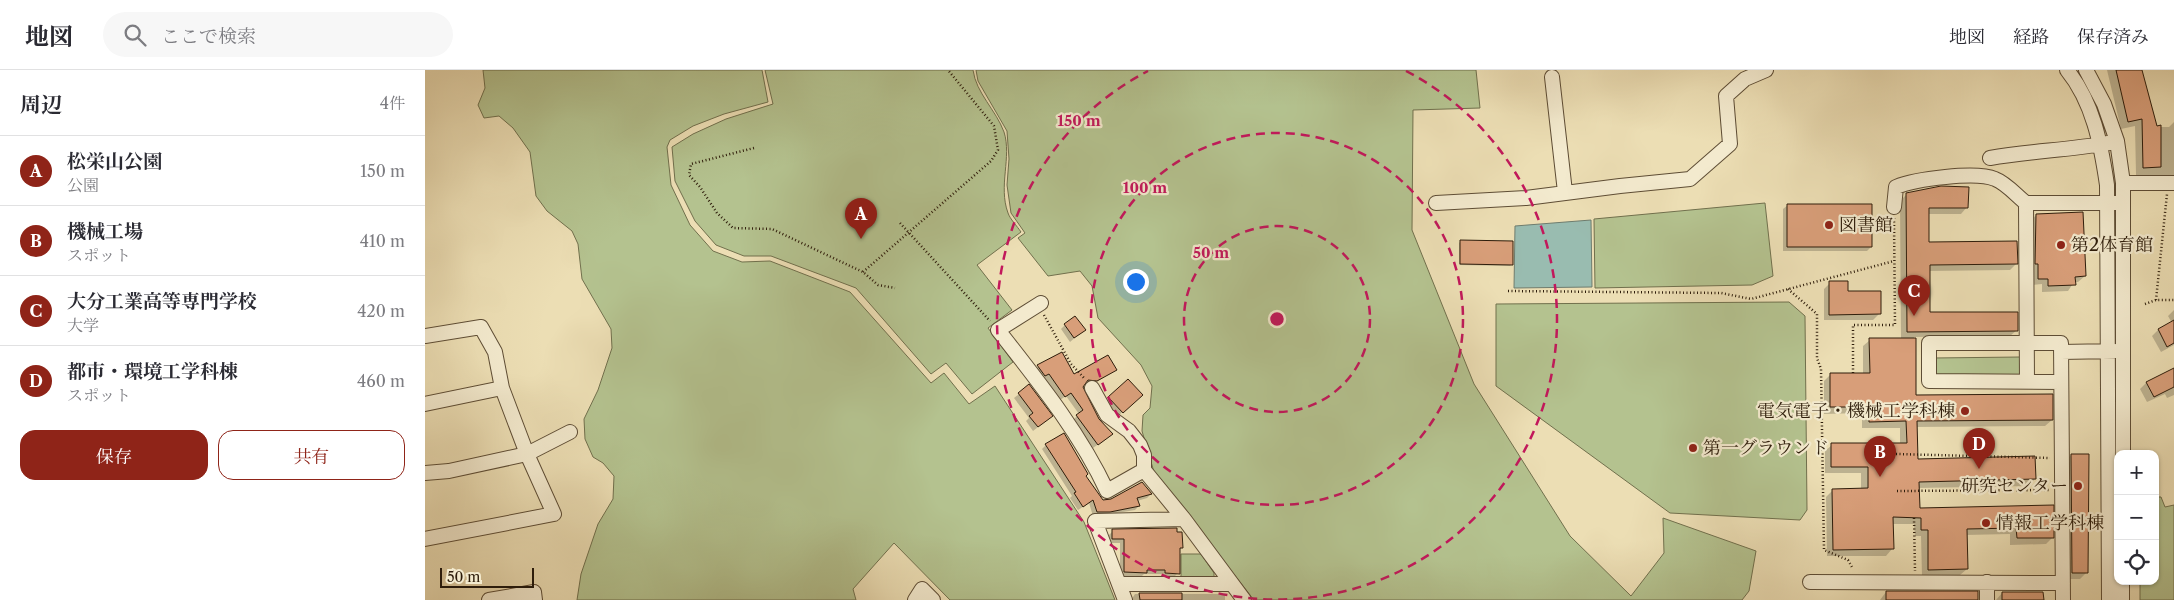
<!DOCTYPE html>
<html lang="ja">
<meta charset="utf-8">
<style>
:root{--surface:#fff;--page:#f7f7f7;--text:#2b2b33;--muted:#7c7c81;--line:#e1e1e2;--accent:#8f2418}
body{margin:0;font-family:"Libre Caslon Text","Noto Serif JP",serif;background:var(--page);color:var(--text)}
.controls{position:absolute;right:15px;bottom:15px;display:grid;overflow:hidden;border-radius:10px;box-shadow:0 1px 4px #0004}
.controls button{width:45px;height:45px;display:grid;place-items:center;padding:0;border:0;border-bottom:1px solid var(--line);background:var(--surface);color:var(--text);font:25px sans-serif}
.scale{position:absolute;left:15px;bottom:12px;width:94px;box-sizing:border-box;padding-left:5px;border:2px solid #2e1d0b;border-top:0;font-size:14px;line-height:18px;white-space:nowrap;color:#2e1d0b;-webkit-text-stroke:4px #f3eace;paint-order:stroke}
.you{position:absolute;left:710px;top:211px;width:18px;height:18px;margin:-12px;border:4px solid #fff;border-radius:50%;background:#1a73e8;box-shadow:0 0 0 8px #1a73e833}
.badge{display:grid;place-items:center;width:32px;height:32px;border-radius:50%;background:var(--accent);color:#fff;font-size:16px;font-weight:700}
.pin{position:absolute;translate:-50% -41px;filter:drop-shadow(0 1px 2px #0008)}
.pin::after{content:'';position:absolute;top:26px;width:18px;height:15px;background:inherit;clip-path:polygon(0 0,100% 0,50% 100%)}
.list{margin:0;padding:0;list-style:none}
h2{display:flex;justify-content:space-between;align-items:center;height:65px;margin:0;padding:0 20px;font-size:21px}
h2 small{font-size:16px;font-weight:400;color:var(--muted)}
.list li{display:grid;grid-template-columns:32px 1fr auto;gap:15px;align-items:center;box-sizing:border-box;height:70px;padding:0 20px;border-top:1px solid var(--line)}
.list b{display:block;font-size:19px;white-space:nowrap}
.list p{margin:0;font-size:16px;white-space:nowrap;color:var(--muted)}
.list em{font-size:16px;font-style:normal;color:var(--muted)}
.actions{display:flex;gap:10px;padding:15px 20px}
.actions a{flex:1;padding:11px 0;border:1px solid var(--accent);border-radius:15px;text-align:center;font-size:18px;color:var(--accent)}
.actions .main{background:var(--accent);color:#fff}
.icon{flex:none;width:28px;height:28px;fill:none;stroke:currentColor;stroke-width:2;stroke-linecap:round;stroke-linejoin:round}
.map{position:relative;flex:none;width:1749px;height:530px;overflow:hidden}
header{display:flex;align-items:center;gap:30px;box-sizing:border-box;height:70px;padding:0 25px;background:var(--surface);border-bottom:1px solid var(--line)}
header strong{font-size:24px}
nav{display:flex;gap:28px;margin-inline-start:auto;font-size:18px}
.search{width:350px;height:45px;background:var(--page);display:flex;align-items:center;gap:12px;box-sizing:border-box;padding:0 18px;border-radius:28px;color:var(--muted);font-size:19px}
main{display:flex}
aside{flex:1;background:var(--surface)}
.map>svg:first-child{display:block}
</style>
<header>
<strong>地図</strong>
<div class="search"><svg class="icon" aria-label="search" viewBox="0 0 24 24"><circle cx="10" cy="10" r="6"/><path d="M15 15l6 6"/></svg>ここで検索</div>
<nav><a>地図</a><a>経路</a><a>保存済み</a></nav>
</header>
<main>
<aside>
<h2>周辺<small>4件</small></h2>
<ul class="list">
<li><span class="badge">A</span><div><b>松栄山公園</b><p>公園</p></div><em>150 m</em></li>
<li><span class="badge">B</span><div><b>機械工場</b><p>スポット</p></div><em>410 m</em></li>
<li><span class="badge">C</span><div><b>大分工業高等専門学校</b><p>大学</p></div><em>420 m</em></li>
<li><span class="badge">D</span><div><b>都市・環境工学科棟</b><p>スポット</p></div><em>460 m</em></li>
</ul>
<div class="actions"><a class="main">保存</a><a>共有</a></div>
</aside>
<div class="map">
<svg width="1749" height="530" viewBox="0 0 1749 530">
<rect width="100%" height="100%" fill="#ecdeb4"/>
<filter id="stains"><feTurbulence type="fractalNoise" baseFrequency=".004" numOctaves="4"/><feColorMatrix values="0 0 0 0 .2 0 0 0 0 .09 0 0 0 0 .02 0 0 0 .5 -.17"/></filter>
<radialGradient id="worn" r=".72"><stop offset=".6" stop-color="#630" stop-opacity="0"/><stop offset="1" stop-color="#630" stop-opacity=".3"/></radialGradient>
<path fill="#b4c28f" stroke="#71704d" d="M58,0H337L343,32L299,44L268,56L245,70L242,77L246,115L265,155L288,181L317,192L345,191L425,222L506,313L519,303L544,334L570,316L659,452L690,530H525L469,473L428,519L431,530H152L156,504L173,454L188,429L189,406L178,393L168,387L160,369L159,349L173,320L187,278L186,259L157,209L153,174L147,161L122,141L111,126L105,82L88,58L74,46L59,48L53,35L60,18Z
M340,0H548C551,23 571,40 579,62C587,87 573,116 583,143C585,149 592,156 596,162L552,195L587,240L563,258L588,292L547,324L521,293L506,304L431,218L346,186H319L291,175L270,151L250,111L247,77L268,64L301,49L348,34Z
M551,0H1051L1055,38L988,40L987,160L1049,314L1145,466L1206,526L1239,483L1238,448L1331,481L1324,521L1317,530H829L729,402L717,361L718,345L725,338L727,316L716,295L673,248L667,216L655,201L623,206L593,168L600,163L586,143L582,115L584,89L582,61L553,11Z
M1340,133L1348,206L1327,215L1170,218L1169,149Z
M1364,232L1380,246L1382,440L1375,450L1245,443L1071,316V234Z
M1595,287L1596,305L1508,306V288Z
M1730,427H1736L1740,437L1749,435V530H1715V511H1730Z
M756,484H776L789,503V511L756,509Z"/>
<path fill="#99bcb0" stroke="#6e7c6e" d="M1166,150L1167,217L1089,218L1090,156Z"/>
<path fill="#0003" d="M1682,0H1705L1731,57H1744L1749,52V105H1711L1710,56L1696,59Z
M1482,124L1542,137L1536,144H1503V173L1591,194L1585,200L1503,201L1504,244L1592,260L1585,266L1489,267L1490,326L1627,350L1620,356L1491,357L1492,390L1610,409L1603,416L1493,418L1494,440L1627,437L1628,467L1621,474L1585,475V464L1541,465L1542,499L1535,505L1497,506L1496,466H1490L1489,454H1467V479L1461,486H1402L1401,427L1408,420L1436,419V403H1400V381L1407,375L1475,374V358H1437V343L1399,344V311L1406,304H1438V276L1445,270L1476,269L1475,131Z
M1363,135L1446,177L1442,181H1358V139Z
M1611,145L1660,206L1653,212H1649L1643,221L1617,222V214L1607,215L1605,152Z
M1036,171L1086,195L1085,196L1034,195V173Z
M1405,213L1422,222L1454,244L1448,250H1399V219Z
M1749,240V275L1736,282L1727,266L1733,260L1747,253L1743,246Z
M640,255L659,260L645,272L636,259Z
M637,283L649,306L690,300L667,315L660,314L657,318L682,368L668,378L648,350L654,344L641,326L635,330L619,307L615,309L608,300Z
M1749,299V325L1742,328L1740,324L1722,332L1715,319L1721,313Z
M703,311L716,325L693,346L680,332Z
M604,316L622,350L608,361L601,351L604,348L589,328Z
M621,375L660,406L677,431L726,424L722,428L712,431L714,436L710,440L680,445L668,446L664,433L653,440L645,428L647,426L617,379Z
M1646,385L1661,503L1655,509H1641L1640,391Z
M688,461L757,477L754,480L753,503L749,507H737V504H719L717,506H695V473H684V465Z
M1461,522L1552,530H1455Z
M1577,523L1617,530H1571Z
M710,524H800V530H706Z"/>
<path fill="#d89e79" stroke="#2e1d0b" d="M1691,0H1717L1732,56L1736,55V97L1718,98L1717,49L1703,52Z
M1516,116L1544,117L1543,138H1504V172L1592,171L1593,194L1505,195V242H1593V261L1482,262L1481,123Z
M1362,134H1447V177H1362Z
M1658,142L1661,206L1650,207L1651,215L1623,216V209H1613V194H1610L1611,144Z
M1035,170L1088,171V195L1035,194Z
M1404,211H1423V221H1456V244L1404,245Z
M650,246L661,260L649,268L639,254Z
M1749,250V273L1742,277L1733,259Z
M1444,268H1491V325L1628,324V350L1492,351L1493,389L1610,386L1611,409L1494,412L1495,438L1629,435V468H1592L1591,458L1542,459L1543,499L1503,500V460H1496V448L1468,447L1469,479L1408,480L1407,419L1443,418V397H1406V373H1482L1481,351L1444,352L1443,337H1405V303H1445Z
M637,282L649,304L683,285L692,300L672,311L663,310L658,317L674,349L688,364L673,375L651,345L658,340L646,323L640,327L624,304L620,306L612,295Z
M1749,298V317L1729,327L1721,312Z
M703,309L718,325L698,343L683,327Z
M604,314L628,346L613,357L604,346L608,343L593,323Z
M639,363L663,404L661,406L678,430L686,429L717,412L727,424L712,428L715,436L685,442H672L668,430L658,437L649,423L651,422L620,374Z
M1646,384H1664L1663,503H1647Z
M752,458V462H757L758,478H755V504L740,503V500H722V503L699,502V469H687V459Z
M1461,521H1553V530H1461Z
M1577,522H1618L1619,530H1577Z
M714,523H757V530H715Z"/>
<g fill="none" stroke-linecap="round" stroke-linejoin="round">
<defs>
<path id="minor" d="M1642,0C1668,32 1676,74 1682,115L1684,530
M1661,0L1679,34L1692,71L1698,113V384
M1127,7L1140,122
M1565,88C1605,81 1644,80 1683,73
M1698,113H1749
M1011,133L1101,128L1195,116L1265,109L1305,74L1301,26L1320,9L1341,0
M1469,137L1471,117C1490,109 1551,101 1570,109C1581,113 1592,126 1601,133
M616,233L573,260C613,311 655,363 682,421L719,400L759,449
M0,266L56,257L70,282L77,318L102,384L129,444L0,469
M1636,282L1690,281
M1602,311L1601,133H1692
M1636,312L1504,311V273H1636L1638,530
M667,318L682,345L704,361L715,375L719,385V400
M0,334L77,318
M0,403L24,401L102,384L145,362
M1385,512L1638,513
M1562,512V530
M695,514H807
M64,530L109,522L110,530
M490,530L497,519L508,530
M700,530L670,451L759,449L819,530
M1697,530V511"/>
</defs>
<use href="#minor" stroke="#5e4d35" stroke-width="16"/>
<path stroke="#2e1d0b" stroke-width="2.5" stroke-dasharray="1 2.5" stroke-linecap="butt" d="M329,78L266,94L264,105L275,117L292,143L308,158L347,159L438,202L453,215L470,218
M475,153L565,251
M438,202L566,91L573,80L569,56L523,0
M1363,219L1392,244V288L1396,299L1399,480L1423,490L1428,499
M1083,221L1296,223L1326,229L1469,191
M1731,230L1742,124
M1720,234L1731,230H1749
M619,245L646,294L660,309
M1428,303V255H1470L1469,148
M1471,384L1625,388
M1472,421L1625,420
M1489,448L1490,501"/>
<use href="#minor" stroke="#f3eace" stroke-width="14"/>
</g>
<g fill="none" stroke="#c2185b" stroke-width="2.5" stroke-dasharray="9 6">
<circle cx="852" cy="249" r="93"/>
<circle cx="852" cy="249" r="186"/>
<path d="M981 1A280 280 0 1 1 723 1"/>
</g>
<g fill="#8f2418" stroke="#f3eace" stroke-width="2">
<circle cx="1404" cy="155" r="5"/>
<circle cx="1636" cy="175" r="5"/>
<circle cx="1540" cy="341" r="5"/>
<circle cx="1268" cy="378" r="5"/>
<circle cx="1653" cy="416" r="5"/>
<circle cx="1561" cy="453" r="5"/>
</g>
<g text-anchor="middle" dominant-baseline="central" stroke-width="4.5" stroke-linejoin="round" paint-order="stroke">
<g font-size="18" fill="#2e1d0b" stroke="#f3eace" text-anchor="start">
<text x="1414" y="155">図書館</text>
<text x="1646" y="175">第2体育館</text>
<text x="1530" y="341" text-anchor="end">電気電子・機械工学科棟</text>
<text x="1278" y="378">第一グラウンド</text>
<text x="1643" y="416" text-anchor="end">研究センター</text>
<text x="1571" y="453">情報工学科棟</text>
</g>
</g>
<circle cx="852" cy="249" r="8" fill="#c2185b" stroke="#f3eace" stroke-width="2.5"/>
<g font-size="15" text-anchor="middle" font-weight="bold" fill="#c2185b" stroke="#f3eace" stroke-width="4.5" stroke-linejoin="round" paint-order="stroke">
<text x="654" y="56">150 m</text>
<text x="720" y="123">100 m</text>
<text x="786" y="188">50 m</text>
</g>
<rect width="100%" height="100%" filter="url(#stains)"/>
<rect width="100%" height="100%" fill="url(#worn)"/>
</svg>
<div class="controls">
<button>+</button>
<button>−</button>
<button><svg class="icon" aria-label="locate" viewBox="0 0 24 24"><circle cx="12" cy="12" r="6"/><path d="M12 2v4M12 18v4M2 12h4M18 12h4"/></svg></button>
</div>
<div class="scale">50 m</div>
<div class="you"></div>
<div class="pin badge" style="left:436px;top:169px">A</div>
<div class="pin badge" style="left:1455px;top:407px">B</div>
<div class="pin badge" style="left:1489px;top:246px">C</div>
<div class="pin badge" style="left:1554px;top:399px">D</div>
</div>
</main>
